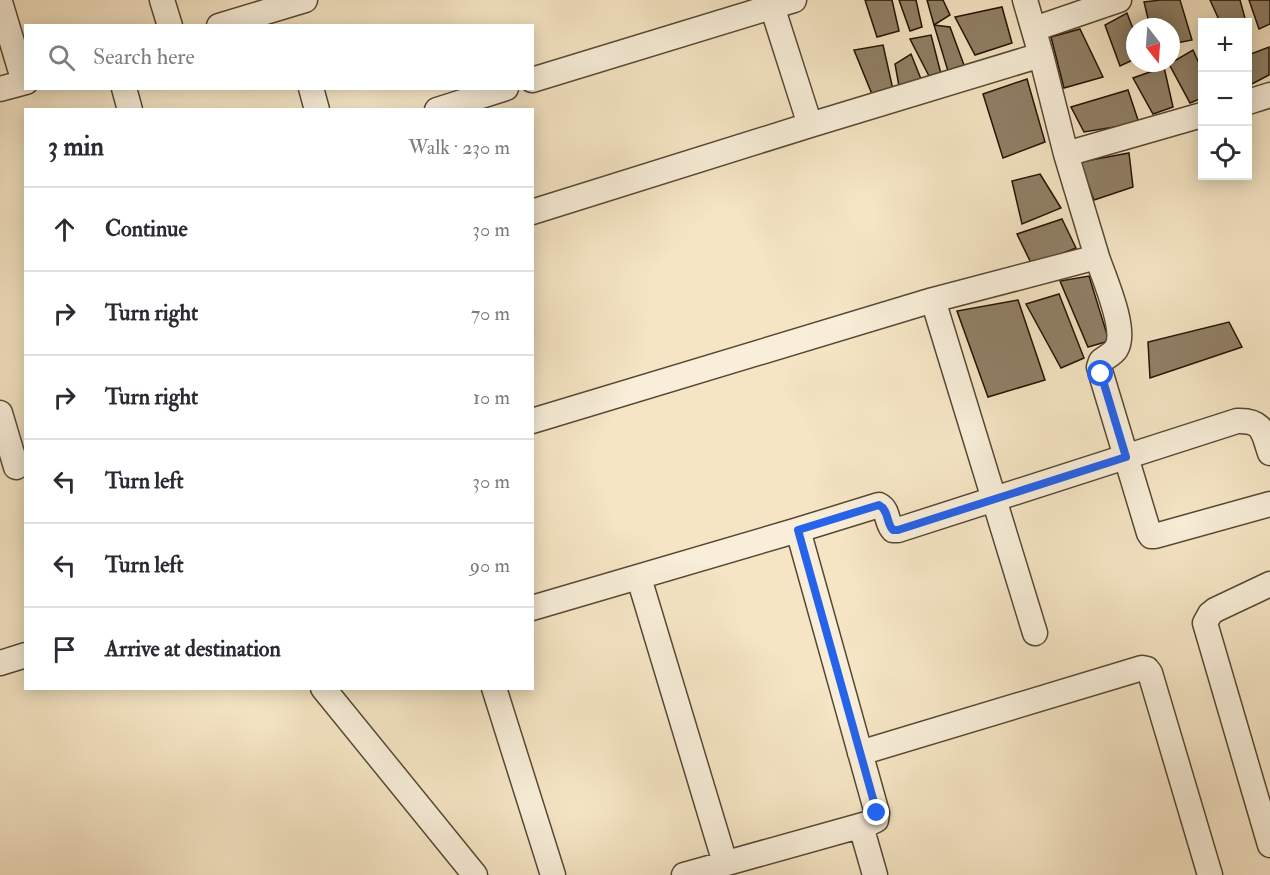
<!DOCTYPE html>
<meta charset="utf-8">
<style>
:root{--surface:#fff;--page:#f2f2f3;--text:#2b2b33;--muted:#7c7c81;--line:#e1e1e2}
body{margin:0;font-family:"IM FELL Double Pica",serif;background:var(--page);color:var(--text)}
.controls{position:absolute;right:18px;top:18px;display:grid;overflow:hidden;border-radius:0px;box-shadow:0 3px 15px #0003}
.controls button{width:54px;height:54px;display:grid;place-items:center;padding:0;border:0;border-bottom:2px solid var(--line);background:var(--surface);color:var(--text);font:30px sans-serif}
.compass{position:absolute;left:1126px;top:18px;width:54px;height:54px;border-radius:50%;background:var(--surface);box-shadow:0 3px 15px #0003;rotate:163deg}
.stop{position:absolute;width:18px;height:18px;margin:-14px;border:4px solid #2563eb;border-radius:50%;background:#fff}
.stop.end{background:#2563eb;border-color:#fff;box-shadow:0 2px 6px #0008}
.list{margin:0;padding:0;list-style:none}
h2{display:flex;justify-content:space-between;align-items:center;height:78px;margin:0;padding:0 24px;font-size:26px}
h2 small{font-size:20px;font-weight:400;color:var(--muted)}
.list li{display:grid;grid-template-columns:39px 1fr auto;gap:18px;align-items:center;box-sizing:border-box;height:84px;padding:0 24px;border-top:2px solid var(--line)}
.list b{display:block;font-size:22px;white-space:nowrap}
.list em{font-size:20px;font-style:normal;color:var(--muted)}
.icon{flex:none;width:33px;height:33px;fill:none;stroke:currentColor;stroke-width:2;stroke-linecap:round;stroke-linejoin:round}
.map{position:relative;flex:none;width:1270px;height:875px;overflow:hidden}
.search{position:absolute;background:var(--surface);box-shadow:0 3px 15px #0003;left:24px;top:24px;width:510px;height:66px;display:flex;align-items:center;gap:15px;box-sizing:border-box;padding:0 21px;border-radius:0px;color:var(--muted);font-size:22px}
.panel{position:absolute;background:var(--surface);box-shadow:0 3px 15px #0003;left:24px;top:108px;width:510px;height:582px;border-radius:0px}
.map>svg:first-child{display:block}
</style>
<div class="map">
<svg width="1270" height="875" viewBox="0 0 1270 875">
<rect width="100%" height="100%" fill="#f5e5c4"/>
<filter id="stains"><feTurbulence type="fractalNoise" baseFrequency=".00333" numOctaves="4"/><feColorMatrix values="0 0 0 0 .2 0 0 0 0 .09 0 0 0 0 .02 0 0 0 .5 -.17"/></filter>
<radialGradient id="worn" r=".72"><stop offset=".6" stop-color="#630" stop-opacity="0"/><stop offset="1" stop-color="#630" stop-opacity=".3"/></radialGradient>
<path fill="#908067" stroke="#221303" stroke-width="1.5" d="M865,0H892L899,31L877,37Z
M899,0H916L922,27L910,31Z
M927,0H943L950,15L934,25Z
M1161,0H1180L1192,40L1171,44V27H1150L1144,2Z
M1210,0H1240L1246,22H1220Z
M1249,0H1270V24L1259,29Z
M1002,7L1012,43L975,55L955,17Z
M1127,13L1135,34V59L1120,66L1105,25Z
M934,25L950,27L964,65L948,71Z
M1080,29L1103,77L1064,88L1051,37Z
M931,35L941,74L929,76L910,39Z
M883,45L894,94L874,99L854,50Z
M1269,47V75L1248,86V55Z
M1193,50L1202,70V98L1190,103L1169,64Z
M911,54L921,79L899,86L895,64Z
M1164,67L1173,107L1153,114L1133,78Z
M1027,79L1045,142L1003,158L983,94Z
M1128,90L1139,123L1084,132L1071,107Z
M1129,153L1133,187L1094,200L1080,162Z
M1040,174L1061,208L1022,224L1012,181Z
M1062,219L1076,248L1032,265L1017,234Z
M1089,276L1109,341L1088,347L1060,281Z
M1059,294L1084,358L1061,368L1026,304Z
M1018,300L1045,380L988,397L957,311Z
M1229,322L1242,347L1150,378L1148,342Z"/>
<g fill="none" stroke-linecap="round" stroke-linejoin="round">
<defs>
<path id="minor" d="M162,0L170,26
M0,2L24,82
M219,26L305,0
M1034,29L1119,0
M532,80L794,0
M124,88L130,110
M311,88L317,110
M0,89L26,82
M1248,102L1270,95
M437,110L506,88
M810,125L1041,55L1025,0
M1066,154L1202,115
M532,212L810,125L770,0
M1097,257C1104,278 1128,331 1116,349C1113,354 1106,357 1101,361L1099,367L1101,374L1149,533L1151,536H1155L1270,504
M933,300L1035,633
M0,413L16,467
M532,421L933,300L1097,257L1066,154L1041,55
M639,578L725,863
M1270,584L1215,610L1210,614L1205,623L1270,845
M532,608L798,530
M0,663L26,655
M323,688L475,875
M494,688L553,875
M860,753L1142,668L1147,669L1150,673L1210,875
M861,826L875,875
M684,875L870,823L876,820L877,813L798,530L879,505C889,510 886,523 893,530H898L1237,421C1263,420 1263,432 1270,453"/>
</defs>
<use href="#minor" stroke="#574833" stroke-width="27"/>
<use href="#minor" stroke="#f8eed9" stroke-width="24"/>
</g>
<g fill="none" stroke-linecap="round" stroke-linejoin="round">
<path stroke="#2563eb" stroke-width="8" d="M877,813L798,530L879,505C889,510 886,523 893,530H898L1126,457L1101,374"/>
</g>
<rect width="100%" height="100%" filter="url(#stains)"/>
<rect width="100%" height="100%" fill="url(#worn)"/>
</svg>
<div class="controls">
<button>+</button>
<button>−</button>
<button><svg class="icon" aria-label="locate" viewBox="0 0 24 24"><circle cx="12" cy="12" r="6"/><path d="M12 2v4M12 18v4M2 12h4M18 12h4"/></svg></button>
</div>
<svg class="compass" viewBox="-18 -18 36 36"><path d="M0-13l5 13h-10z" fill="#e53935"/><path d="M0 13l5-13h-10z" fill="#7c7c81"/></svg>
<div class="stop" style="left:1101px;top:374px"></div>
<div class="stop end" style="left:877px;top:813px"></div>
<div class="search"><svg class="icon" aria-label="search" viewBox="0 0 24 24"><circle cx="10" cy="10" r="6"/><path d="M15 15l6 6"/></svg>Search here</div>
<section class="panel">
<h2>3 min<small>Walk · 230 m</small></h2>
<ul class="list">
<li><svg class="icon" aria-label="ahead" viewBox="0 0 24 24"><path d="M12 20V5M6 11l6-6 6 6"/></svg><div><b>Continue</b></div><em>30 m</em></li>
<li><svg class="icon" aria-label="right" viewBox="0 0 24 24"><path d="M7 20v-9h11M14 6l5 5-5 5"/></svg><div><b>Turn right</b></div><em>70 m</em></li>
<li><svg class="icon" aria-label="right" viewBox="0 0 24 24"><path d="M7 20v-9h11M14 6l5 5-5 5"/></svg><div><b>Turn right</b></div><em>10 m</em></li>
<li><svg class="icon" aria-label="left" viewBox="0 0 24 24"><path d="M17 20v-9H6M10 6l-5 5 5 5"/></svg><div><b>Turn left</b></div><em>30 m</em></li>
<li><svg class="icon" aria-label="left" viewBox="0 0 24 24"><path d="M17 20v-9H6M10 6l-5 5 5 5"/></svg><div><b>Turn left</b></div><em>90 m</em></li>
<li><svg class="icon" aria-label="arrive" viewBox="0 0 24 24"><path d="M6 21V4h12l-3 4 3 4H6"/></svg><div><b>Arrive at destination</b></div></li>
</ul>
</section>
</div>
